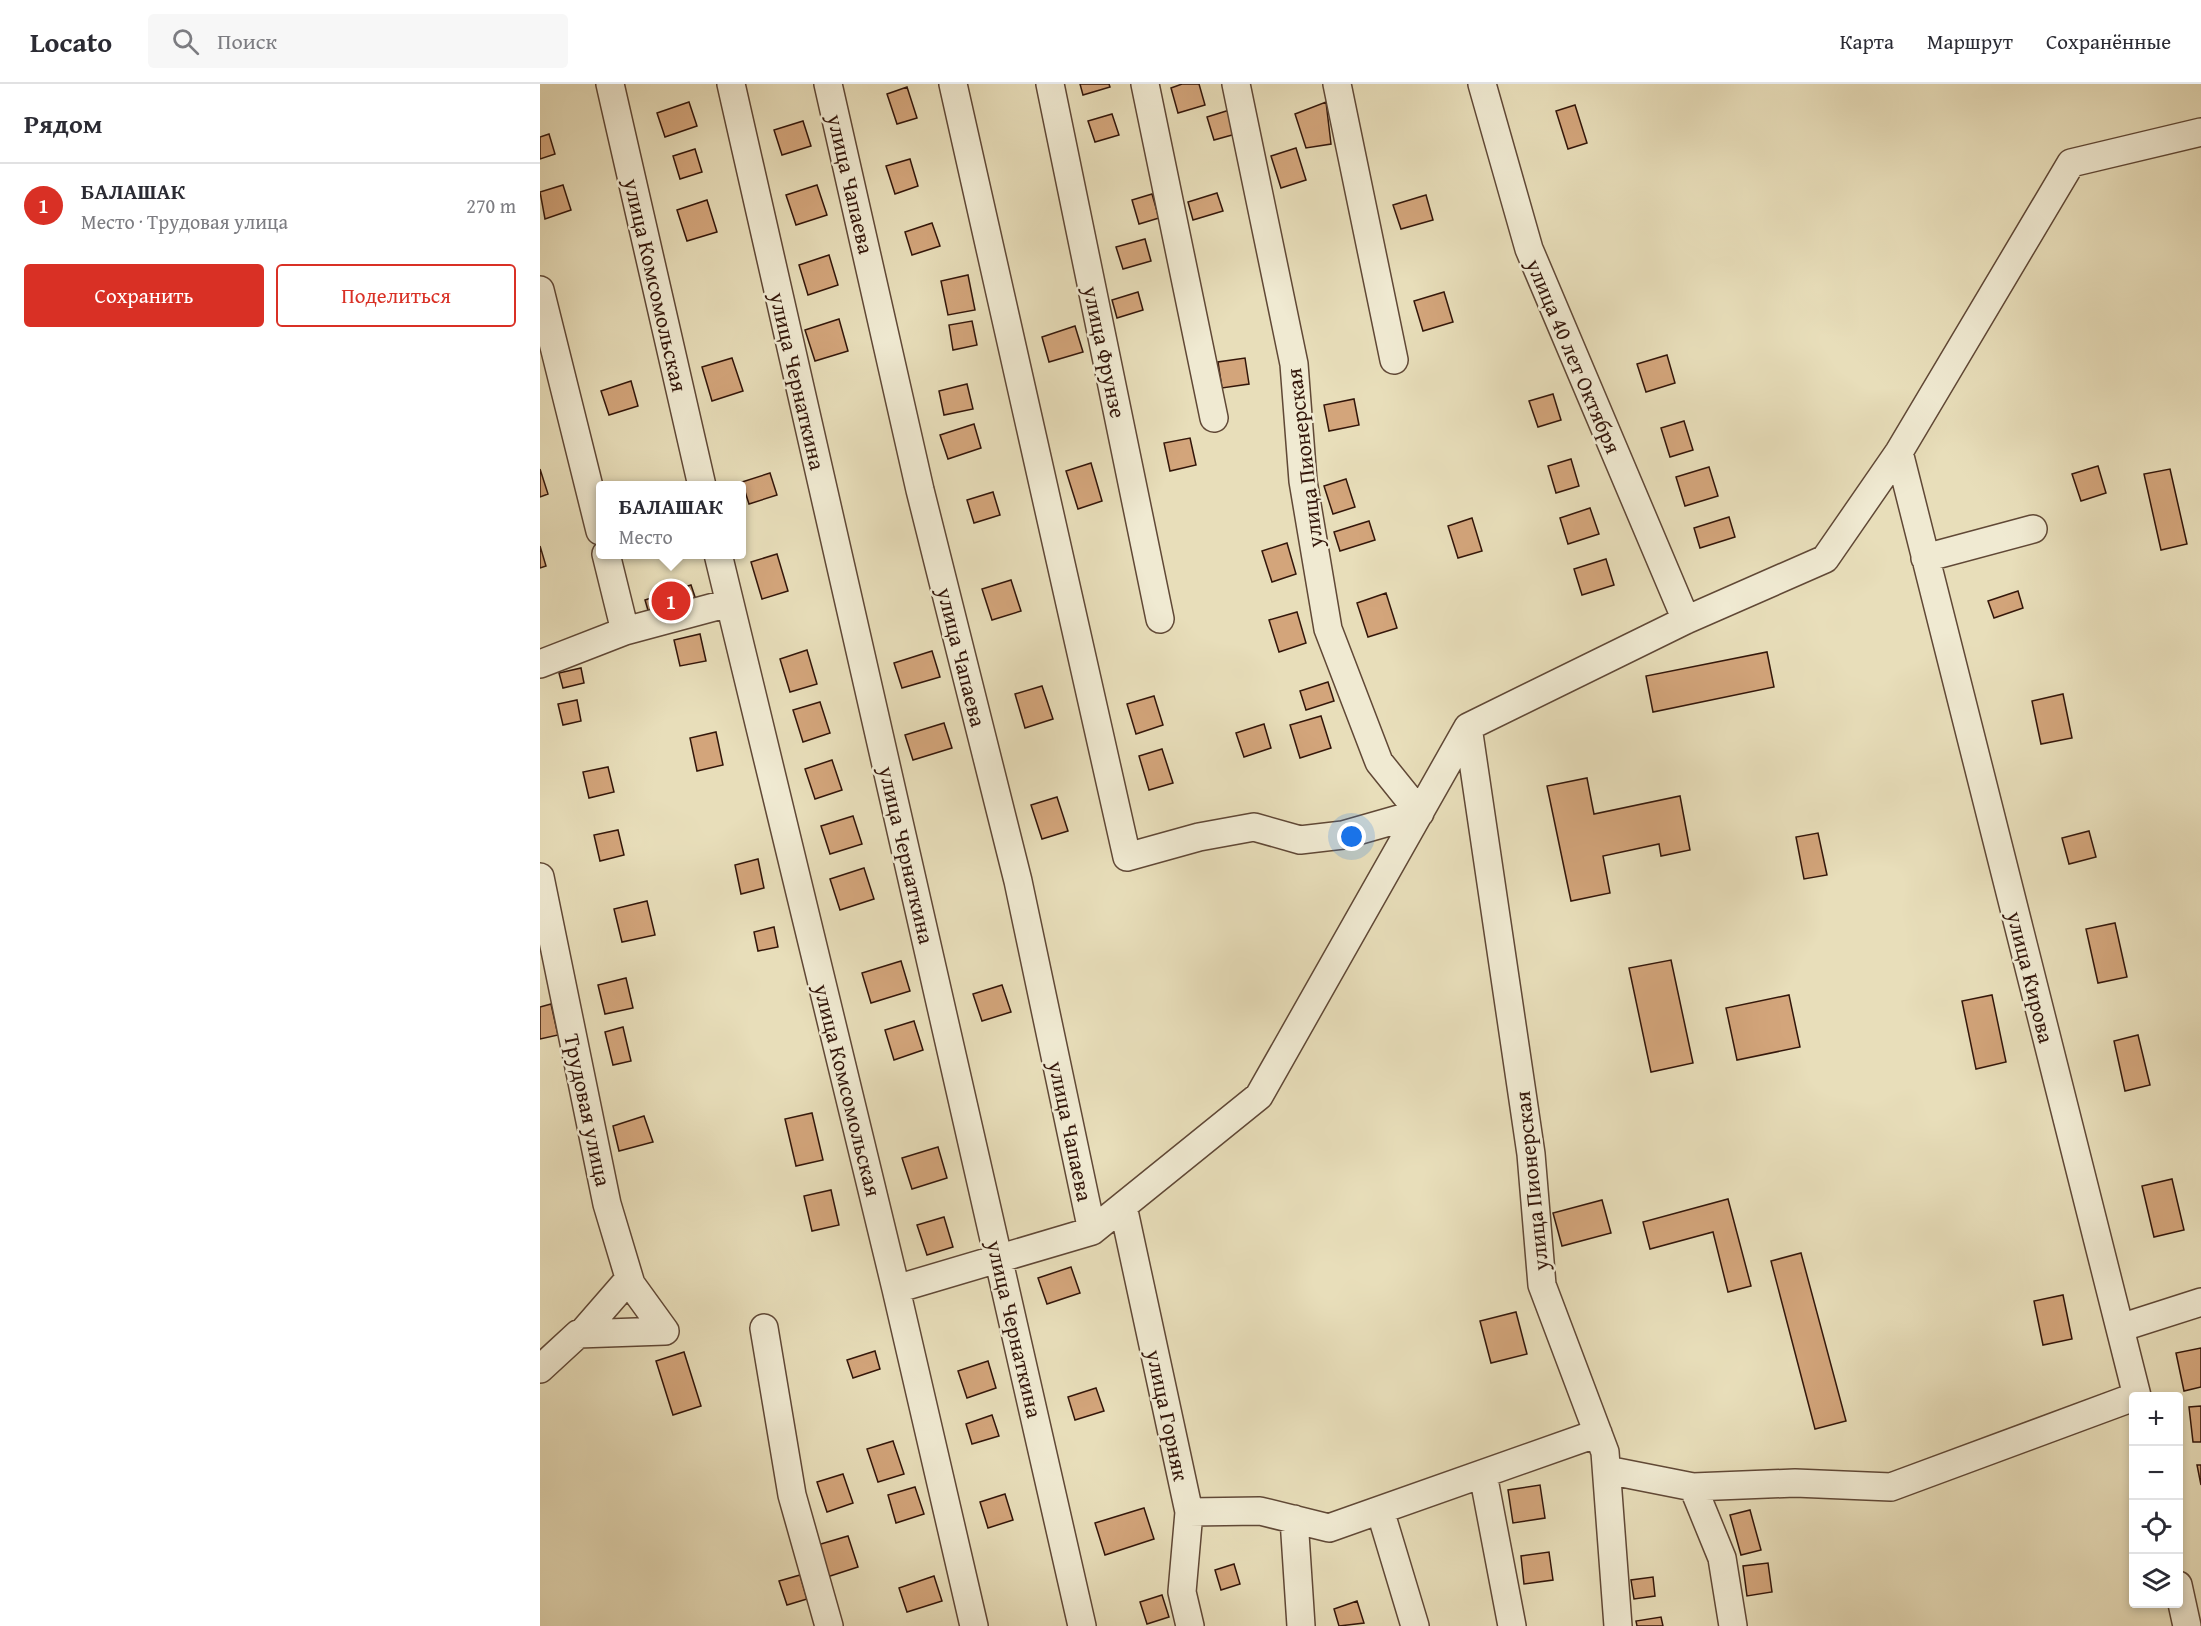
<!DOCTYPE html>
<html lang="ru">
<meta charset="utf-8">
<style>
:root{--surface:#fff;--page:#f7f7f7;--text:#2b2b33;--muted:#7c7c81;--line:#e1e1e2;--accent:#d93025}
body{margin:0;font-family:"Gentium Book Plus",serif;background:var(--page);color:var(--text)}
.controls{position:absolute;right:18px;bottom:18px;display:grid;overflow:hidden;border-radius:6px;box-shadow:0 3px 9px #0003}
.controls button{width:54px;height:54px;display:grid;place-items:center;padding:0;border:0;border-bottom:2px solid var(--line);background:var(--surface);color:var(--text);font:30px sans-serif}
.you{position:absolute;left:812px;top:753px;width:21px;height:21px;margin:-15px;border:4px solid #fff;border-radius:50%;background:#1a73e8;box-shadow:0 0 0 9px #1a73e833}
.badge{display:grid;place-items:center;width:39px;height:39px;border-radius:50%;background:var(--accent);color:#fff;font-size:20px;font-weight:700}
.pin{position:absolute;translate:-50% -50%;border:3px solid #fff;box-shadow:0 2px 6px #0006}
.popup{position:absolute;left:56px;top:397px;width:150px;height:78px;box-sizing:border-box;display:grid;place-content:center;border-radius:6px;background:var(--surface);filter:drop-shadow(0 2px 4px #0005);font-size:20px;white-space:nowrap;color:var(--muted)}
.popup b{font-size:22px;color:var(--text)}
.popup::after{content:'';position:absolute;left:50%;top:100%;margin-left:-12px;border:12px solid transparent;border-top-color:var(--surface)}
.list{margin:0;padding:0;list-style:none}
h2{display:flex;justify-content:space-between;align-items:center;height:78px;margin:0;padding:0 24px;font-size:26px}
h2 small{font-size:20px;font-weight:400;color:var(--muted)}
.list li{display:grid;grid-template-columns:39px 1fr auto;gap:18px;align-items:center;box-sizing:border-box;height:84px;padding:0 24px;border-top:2px solid var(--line)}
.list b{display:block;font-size:22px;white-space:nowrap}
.list p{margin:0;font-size:20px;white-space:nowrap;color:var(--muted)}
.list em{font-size:20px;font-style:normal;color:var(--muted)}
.actions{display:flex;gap:12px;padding:18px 24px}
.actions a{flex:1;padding:14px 0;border:2px solid var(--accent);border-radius:6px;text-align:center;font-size:21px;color:var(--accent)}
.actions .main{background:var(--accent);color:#fff}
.icon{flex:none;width:33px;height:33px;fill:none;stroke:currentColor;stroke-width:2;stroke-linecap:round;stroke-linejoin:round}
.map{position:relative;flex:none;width:1661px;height:1542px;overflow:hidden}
header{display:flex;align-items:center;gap:36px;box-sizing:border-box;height:84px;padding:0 30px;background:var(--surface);border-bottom:2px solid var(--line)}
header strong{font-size:28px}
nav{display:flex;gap:33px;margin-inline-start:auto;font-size:21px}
.search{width:420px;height:54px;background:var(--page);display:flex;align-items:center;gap:15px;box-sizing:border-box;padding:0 21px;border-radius:6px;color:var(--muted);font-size:22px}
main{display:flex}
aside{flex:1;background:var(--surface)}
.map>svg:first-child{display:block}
</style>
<header>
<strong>Locato</strong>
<div class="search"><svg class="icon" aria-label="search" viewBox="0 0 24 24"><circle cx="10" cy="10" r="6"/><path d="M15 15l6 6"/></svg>Поиск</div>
<nav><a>Карта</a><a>Маршрут</a><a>Сохранённые</a></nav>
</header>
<main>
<aside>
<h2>Рядом<small></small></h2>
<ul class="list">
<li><span class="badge">1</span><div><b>БАЛАШАК</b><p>Место · Трудовая улица</p></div><em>270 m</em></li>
</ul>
<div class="actions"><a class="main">Сохранить</a><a>Поделиться</a></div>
</aside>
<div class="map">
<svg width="1661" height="1542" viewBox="0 0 1661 1542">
<rect width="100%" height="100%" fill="#e8deba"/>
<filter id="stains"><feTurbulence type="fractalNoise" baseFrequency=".00333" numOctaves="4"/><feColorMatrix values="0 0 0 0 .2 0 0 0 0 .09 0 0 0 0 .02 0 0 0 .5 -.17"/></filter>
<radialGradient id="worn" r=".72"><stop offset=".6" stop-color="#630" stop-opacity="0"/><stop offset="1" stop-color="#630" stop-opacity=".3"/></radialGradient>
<path fill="#d3a57b" stroke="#33160a" stroke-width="1.5" d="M540,0H569L570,3L543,11Z
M642,0H659L665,21L638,29L631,4Z
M367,3L377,34L357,40L347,10Z
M149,18L157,42L125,53L117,29Z
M786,18L791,60L766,64L755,30Z
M1035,21L1047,59L1028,65L1016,27Z
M696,24L703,48L674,56L667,33Z
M572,30L579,51L555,58L548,37Z
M263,37L271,62L242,71L234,46Z
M9,50L15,70L0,75V53Z
M756,64L766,96L741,104L731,72Z
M155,65L162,88L140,95L133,72Z
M370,75L378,102L355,110L346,82Z
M23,101L31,126L5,135L0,108Z
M277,101L287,131L256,141L246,111Z
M677,109L683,127L653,136L648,118Z
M612,110L619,134L599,140L592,116Z
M886,111L893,136L861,145L853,121Z
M167,116L177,148L147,157L137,126Z
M392,139L400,162L372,171L365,148Z
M605,155L611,177L583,185L576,163Z
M289,171L298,201L268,211L259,181Z
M428,191L435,226L408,231L401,197Z
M598,208L603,226L577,234L572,216Z
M904,208L913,238L883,247L874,217Z
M299,235L308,267L275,277L265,246Z
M432,237L437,261L413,266L409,241Z
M535,242L543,268L509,278L502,253Z
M1127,271L1135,299L1106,308L1097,280Z
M192,274L203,307L172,317L162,283Z
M705,274L709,300L682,304L678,278Z
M91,297L98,322L69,331L61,307Z
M427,300L433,325L404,331L399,307Z
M1013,310L1021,336L998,343L989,317Z
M814,315L819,341L789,347L784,321Z
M1144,337L1153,366L1130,373L1121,344Z
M434,340L441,364L408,375L400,351Z
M650,354L656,381L630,387L624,359Z
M1031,375L1039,402L1016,409L1008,382Z
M551,379L562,417L538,425L526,387Z
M1558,382L1566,409L1541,417L1532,390Z
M1169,383L1178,412L1145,422L1136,393Z
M0,385L8,410L0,413Z
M1630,385L1647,460L1621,466L1604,390Z
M230,389L237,411L209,420L202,398Z
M806,395L815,423L793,430L784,402Z
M453,408L460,431L434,439L427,416Z
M1050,424L1059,450L1028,460L1020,434Z
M1189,433L1195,453L1160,464L1154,444Z
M932,434L942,467L918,474L908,442Z
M829,437L835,456L800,467L794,448Z
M747,459L756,490L732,498L722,467Z
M0,462L6,482L0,484Z
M237,470L248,507L222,515L211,478Z
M1066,475L1074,501L1042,511L1034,485Z
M471,496L481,527L452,536L442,505Z
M151,501L157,519L110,533L105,516Z
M1478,507L1483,524L1454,534L1448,517Z
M846,509L857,544L828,553L817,519Z
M757,528L766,559L739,568L729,536Z
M160,550L166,577L140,582L134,556Z
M267,566L277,600L250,608L240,575Z
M392,567L400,593L362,604L354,579Z
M1227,568L1234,603L1113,628L1106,592Z
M41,584L44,599L23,604L19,589Z
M788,598L794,617L766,626L760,607Z
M502,602L513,635L485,644L475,610Z
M1523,610L1532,654L1501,660L1492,617Z
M614,612L623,641L596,650L587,620Z
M37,616L41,637L23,641L18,620Z
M280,618L290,649L263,658L253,626Z
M781,632L791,664L760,674L750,641Z
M404,639L412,664L373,676L365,651Z
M724,640L731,664L704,673L696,649Z
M176,648L183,681L157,687L150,654Z
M622,665L633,699L609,706L599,672Z
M292,676L302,706L275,715L265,685Z
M68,683L74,708L49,714L43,688Z
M1047,694L1054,730L1140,712L1150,766L1121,772L1119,760L1063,772L1070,809L1031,817L1007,702Z
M517,713L528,747L502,755L491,721Z
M313,732L322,760L290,770L281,742Z
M78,746L84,771L60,777L54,751Z
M1549,747L1556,773L1529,780L1522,754Z
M1278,749L1287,791L1264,795L1256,753Z
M218,775L224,804L201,810L195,781Z
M324,784L334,815L300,826L290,795Z
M107,817L115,851L82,858L74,825Z
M1575,839L1587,893L1558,899L1546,845Z
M234,843L238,863L218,867L214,848Z
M1131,876L1153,979L1111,988L1089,884Z
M361,877L370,907L331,919L322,889Z
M86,894L93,924L65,930L58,901Z
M462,901L471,928L442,937L433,910Z
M1249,911L1260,963L1197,976L1186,924Z
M1452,911L1466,978L1436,985L1422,917Z
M11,920L18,951L0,955V923Z
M374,937L383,966L354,976L345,946Z
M83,943L91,977L73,981L65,948Z
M1598,951L1610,1001L1585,1007L1574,957Z
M272,1029L283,1076L256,1082L245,1035Z
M104,1032L113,1058L79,1067L73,1042Z
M398,1063L407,1094L372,1105L362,1074Z
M1632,1095L1644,1146L1614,1153L1602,1102Z
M291,1106L299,1141L272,1147L264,1112Z
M1188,1115L1211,1202L1188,1208L1173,1148L1110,1165L1103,1138Z
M1062,1116L1071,1149L1022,1162L1013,1129Z
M404,1133L413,1163L387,1171L377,1141Z
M1261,1169L1306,1337L1275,1345L1231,1177Z
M531,1183L540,1209L507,1220L498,1194Z
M1523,1211L1532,1255L1503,1261L1494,1217Z
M976,1228L987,1270L951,1279L940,1237Z
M1661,1264V1303L1644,1307L1636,1269Z
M335,1267L340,1285L313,1294L307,1276Z
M144,1268L161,1322L133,1331L116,1277Z
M448,1277L456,1304L427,1314L418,1287Z
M556,1304L564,1327L535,1336L528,1313Z
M1661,1322V1358H1653L1649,1323Z
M452,1331L459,1352L432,1360L426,1340Z
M353,1357L364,1390L338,1398L327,1365Z
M1657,1381H1661V1401Z
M303,1390L313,1419L287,1428L277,1398Z
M1000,1401L1005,1434L973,1439L968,1406Z
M375,1403L384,1430L356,1439L348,1411Z
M465,1410L473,1436L448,1444L440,1418Z
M604,1424L614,1455L565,1471L555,1439Z
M1210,1426L1221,1466L1201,1471L1190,1431Z
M308,1452L318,1483L284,1494L274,1462Z
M1009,1468L1013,1496L984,1500L981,1472Z
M1228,1479L1232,1508L1207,1512L1203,1482Z
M694,1480L700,1500L681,1506L675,1486Z
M260,1491L267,1515L247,1521L239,1497Z
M394,1492L402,1517L367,1528L359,1504Z
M1113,1493L1115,1512L1094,1515L1091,1496Z
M622,1511L629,1533L607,1540L600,1518Z
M817,1517L824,1539L799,1542L794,1525Z
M1121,1533L1123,1542H1097L1096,1537Z"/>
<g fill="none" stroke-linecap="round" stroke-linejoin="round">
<defs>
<path id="minor" d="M70,0L162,402
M191,0L542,1542
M288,0L380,406L478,797L552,1147
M413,0L587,773L659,753L714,743L760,756L803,751L880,729L839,678L788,545L763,397L754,280L696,0
M510,0L620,535
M605,0L674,334
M797,0L854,276
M942,0L989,165L1146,536
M0,206L60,447
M1359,368L1597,1312
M66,470L85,547
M178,470L356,1205L434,1542
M1385,474L1493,445
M0,580L85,547L189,519
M928,643L991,1070L1002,1201L1065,1368L1078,1542
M0,793L67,1120L91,1200L125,1247
M583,1122L649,1428L642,1508L650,1542
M356,1205L552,1147L719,1012L928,643L1146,536L1285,475L1359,368L1531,79L1661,48
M224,1244L252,1411L289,1542
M1580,1244L1661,1218
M42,1249L89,1195
M0,1285L38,1250L125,1247
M1067,1386L1153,1403L1255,1399L1351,1403L1594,1313
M943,1390L972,1542
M1153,1403L1182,1474L1193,1542
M840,1426L875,1542
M649,1428L720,1427L789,1444L1058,1349
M754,1435L761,1542
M1638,1501L1647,1542"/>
</defs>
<use href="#minor" stroke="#604836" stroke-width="30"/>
<use href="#minor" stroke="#f0ead2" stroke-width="27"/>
</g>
<g text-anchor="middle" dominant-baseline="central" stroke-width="5" stroke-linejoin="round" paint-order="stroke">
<g font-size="22" fill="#33160a" stroke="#f0ead2">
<text transform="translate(311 100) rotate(77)">улица Чапаева</text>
<text transform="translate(116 201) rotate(77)">улица Комсомольская</text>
<text transform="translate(565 268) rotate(78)">улица Фрунзе</text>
<text transform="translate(1034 272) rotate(67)">улица 40 лет Октября</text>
<text transform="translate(258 297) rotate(77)">улица Чернаткина</text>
<text transform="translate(764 374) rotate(-97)">улица Пионерская</text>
<text transform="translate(422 573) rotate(76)">улица Чапаева</text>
<text transform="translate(367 771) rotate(77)">улица Чернаткина</text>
<text transform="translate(1491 893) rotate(76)">улица Кирова</text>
<text transform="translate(308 1006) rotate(76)">улица Комсомольская</text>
<text transform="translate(48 1026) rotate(78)">Трудовая улица</text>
<text transform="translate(531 1047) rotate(78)">улица Чапаева</text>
<text transform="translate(991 1097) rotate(-96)">улица Пионерская</text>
<text transform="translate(475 1245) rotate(77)">улица Чернаткина</text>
<text transform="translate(628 1331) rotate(78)">улица Горняк</text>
</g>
</g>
<rect width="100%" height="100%" filter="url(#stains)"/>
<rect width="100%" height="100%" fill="url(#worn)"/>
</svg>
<div class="controls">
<button>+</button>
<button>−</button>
<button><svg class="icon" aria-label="locate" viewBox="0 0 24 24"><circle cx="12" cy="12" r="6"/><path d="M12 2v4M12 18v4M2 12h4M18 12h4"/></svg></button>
<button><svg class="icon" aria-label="layers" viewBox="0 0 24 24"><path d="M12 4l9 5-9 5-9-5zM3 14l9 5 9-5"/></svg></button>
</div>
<div class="you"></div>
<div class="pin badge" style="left:131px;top:517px">1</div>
<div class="popup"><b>БАЛАШАК</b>Место</div>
</div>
</main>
